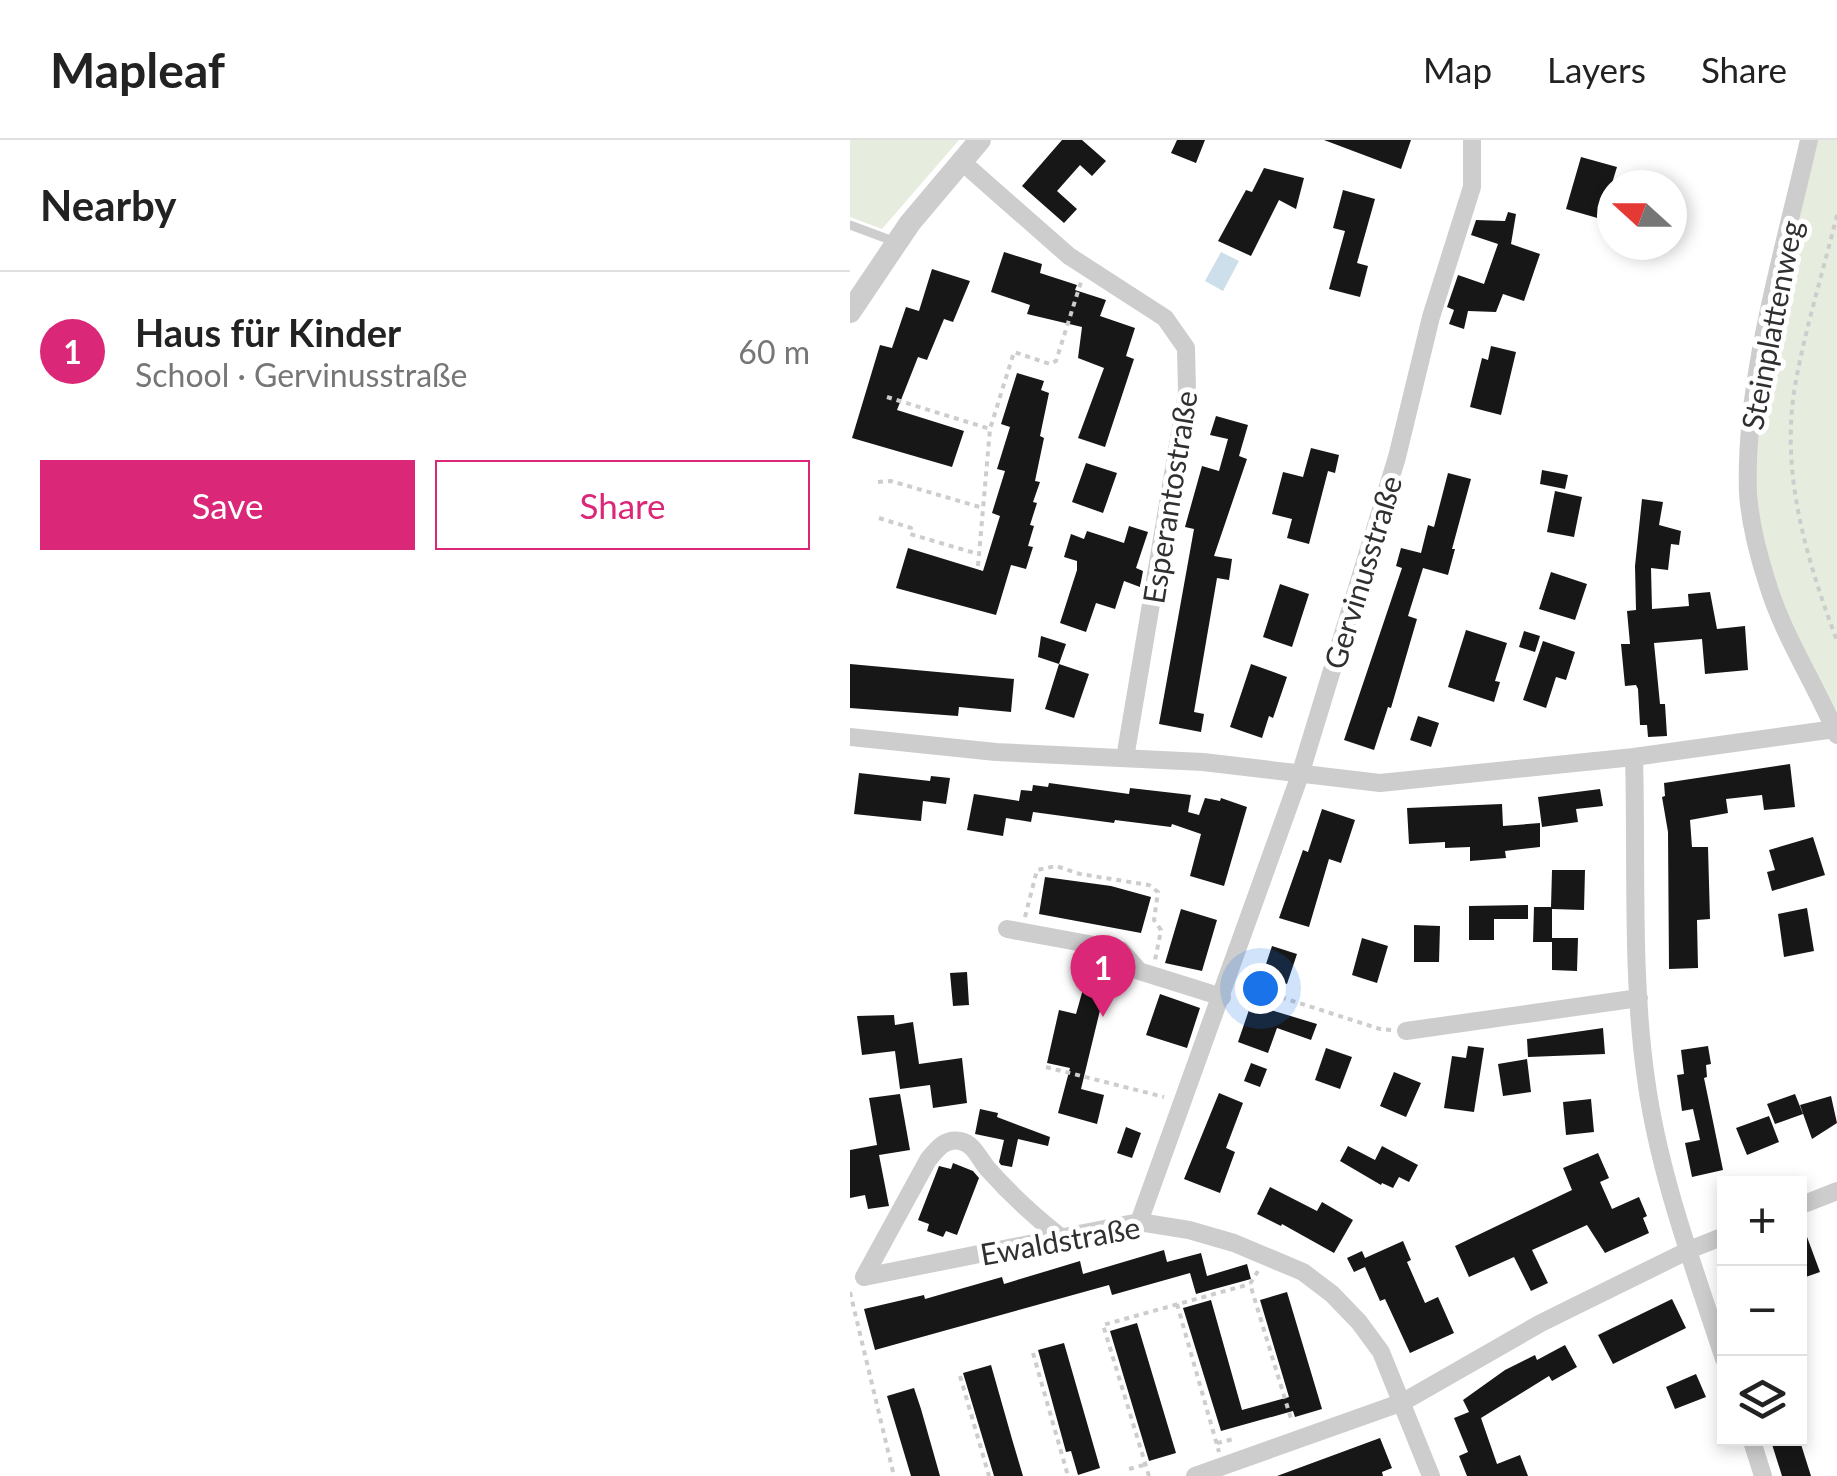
<!DOCTYPE html>
<meta charset="utf-8">
<style>
:root{--surface:#fff;--page:#f6f6f6;--text:#222;--muted:#767676;--line:#e0e0e0;--accent:#db2777}
body{margin:0;font-family:Lato,sans-serif;background:var(--page);color:var(--text)}
.controls{position:absolute;right:30px;bottom:30px;display:grid;overflow:hidden;border-radius:0px;box-shadow:0 5px 15px #0003}
.controls button{width:90px;height:90px;display:grid;place-items:center;padding:0;border:0;border-bottom:2px solid var(--line);background:var(--surface);color:var(--text);font:50px sans-serif}
.compass{position:absolute;left:747px;top:30px;width:90px;height:90px;border-radius:50%;background:var(--surface);box-shadow:0 5px 15px #0003;rotate:291deg}
.you{position:absolute;left:410px;top:848px;width:35px;height:35px;margin:-25px;border:8px solid #fff;border-radius:50%;background:#1a73e8;box-shadow:0 0 0 15px #1a73e833}
.badge{display:grid;place-items:center;width:65px;height:65px;border-radius:50%;background:var(--accent);color:#fff;font-size:32px;font-weight:700}
.pin{position:absolute;translate:-50% -82px;filter:drop-shadow(0 2px 5px #0008)}
.pin::after{content:'';position:absolute;top:52px;width:35px;height:30px;background:inherit;clip-path:polygon(0 0,100% 0,50% 100%)}
.list{margin:0;padding:0;list-style:none}
h2{display:flex;justify-content:space-between;align-items:center;height:130px;margin:0;padding:0 40px;font-size:42px}
h2 small{font-size:32px;font-weight:400;color:var(--muted)}
.list li{display:grid;grid-template-columns:65px 1fr auto;gap:30px;align-items:center;box-sizing:border-box;height:160px;padding:0 40px;border-top:2px solid var(--line)}
.list b{display:block;font-size:38px;white-space:nowrap}
.list p{margin:0;font-size:32px;white-space:nowrap;color:var(--muted)}
.list em{font-size:32px;font-style:normal;color:var(--muted)}
.actions{display:flex;gap:20px;padding:30px 40px}
.actions a{flex:1;padding:22px 0;border:2px solid var(--accent);border-radius:0px;text-align:center;font-size:35px;color:var(--accent)}
.actions .main{background:var(--accent);color:#fff}
.icon{flex:none;width:55px;height:55px;fill:none;stroke:currentColor;stroke-width:2;stroke-linecap:round;stroke-linejoin:round}
.map{position:relative;flex:none;width:987px;height:1336px;overflow:hidden}
header{display:flex;align-items:center;gap:60px;box-sizing:border-box;height:140px;padding:0 50px;background:var(--surface);border-bottom:2px solid var(--line)}
header strong{font-size:48px}
nav{display:flex;gap:55px;margin-inline-start:auto;font-size:35px}
main{display:flex}
aside{flex:1;background:var(--surface)}
.map>svg:first-child{display:block}
</style>
<header>
<strong>Mapleaf</strong>
<nav><a>Map</a><a>Layers</a><a>Share</a></nav>
</header>
<main>
<aside>
<h2>Nearby<small></small></h2>
<ul class="list">
<li><span class="badge">1</span><div><b>Haus für Kinder</b><p>School · Gervinusstraße</p></div><em>60 m</em></li>
</ul>
<div class="actions"><a class="main">Save</a><a>Share</a></div>
</aside>
<div class="map">
<svg width="987" height="1336" viewBox="0 0 987 1336">
<rect width="100%" height="100%" fill="#fff"/>
<path fill="#e6ecde" d="M0,0H109L32,89L0,77Z
M968,0H987V577C953,515 918,452 908,381C900,324 910,271 920,215C933,143 951,71 968,0Z"/>
<path fill="#ccdfea" d="M371,112L389,121L373,151L355,141Z"/>
<path fill="#171717" d="M212,0H232L256,21L242,36L230,25L207,51L227,69L214,83L172,46Z
M327,0H355L346,23L321,13Z
M474,0H561L551,29Z
M731,17L767,27L751,79L716,69Z
M414,28L454,38L446,69L429,60L401,116L368,101L396,50L402,52Z
M493,50L525,59L507,123L518,126L510,157L479,149L495,91L483,88Z
M658,72L666,74L661,104L690,114L674,161L653,154L646,172L618,171L614,189L599,184L604,170L597,167L608,135L634,144L648,104L621,95L626,80L655,81Z
M154,112L192,124L190,133L227,145L225,150L256,160L250,176L285,188L276,216L284,219L255,307L228,298L254,228L228,218L232,187L177,174L180,165L141,152Z
M82,129L120,141L103,182L94,179L77,220L68,217L47,270L114,291L102,327L2,298L30,205L42,208L56,167L69,171Z
M641,206L666,212L651,275L620,267L632,218L638,220Z
M167,233L194,241L191,250L199,253L190,296L194,298L185,341L190,342L183,362L187,363L180,385L184,386L178,406L183,407L176,429L161,425L146,475L46,448L58,408L133,431L150,376L142,373L155,331L147,329L160,287L151,284Z
M366,276L398,285L389,316L397,319L364,416L382,419L379,440L367,438L344,572L354,574L351,592L309,584L344,389L335,387L352,326L369,331L378,299L360,295Z
M461,308L489,315L485,333L478,331L459,404L437,398L442,379L422,374L433,332L453,337Z
M236,323L267,333L253,373L222,362Z
M692,330L718,335L715,349L690,344Z
M598,333L621,339L602,409H605L598,435L573,428L558,476L567,479L541,568L538,567L524,610L494,600L552,428L546,426L551,408L571,413L578,385L584,387Z
M705,351L732,357L724,397L697,392Z
M792,359L813,362L809,385L831,391L829,405L821,404L818,430L801,428L802,469L839,466L838,454L860,452L867,489L895,486L898,530L855,534L852,499L804,503L810,564H815L817,596L798,597L797,585H790L788,549L786,545L775,546L771,504H780L777,471L786,470L785,426Z
M279,386L298,392L286,428L293,431L290,447L274,441L265,469L246,463L236,492L210,483L227,430V421L214,417L221,394L234,399L237,391L274,403Z
M701,432L737,444L725,480L689,469Z
M430,444L459,454L442,507L413,497Z
M616,490L657,503L645,541L650,542L644,562L598,547Z
M674,491L690,496L685,512L669,507Z
M191,496L216,504L209,524L239,534L224,578L195,569L209,524L188,517Z
M693,501L725,512L716,540L706,537L696,568L673,560Z
M0,524L164,539L161,572L109,567L108,576L0,568Z
M401,524L437,537L423,578L419,576L412,598L380,587Z
M568,576L589,583L581,607L560,600Z
M940,624L945,667L914,670L912,655L876,659L878,673L840,680L842,707H858L860,779L847,780L848,828L819,829L818,692L812,657L815,656L814,643Z
M9,633L80,641L81,636L100,638L96,664L73,661L71,681L4,674Z
M199,643L279,654L280,648L341,655L338,672L349,675L355,658L370,661L371,658L397,667L374,746L340,736L351,694L322,684L321,687L265,680L264,683L183,672L181,682L156,678L153,696L117,690L124,654L169,661L171,650L182,651L183,645L198,647Z
M750,649L753,666L726,669L728,682L692,687L688,657Z
M652,664L653,686L690,683V707L655,711L656,718L620,721V707L595,708V702L559,704L557,668Z
M472,669L505,680L491,723L479,719L459,787L429,778L453,710L458,712Z
M963,697L975,735L922,751L917,732L925,730L919,710Z
M702,730H735L734,770L702,769V798H728L727,831L702,830V802H683L684,767H701Z
M195,737L261,746L301,757L291,793L189,774Z
M678,765V779H644V800H619V766Z
M957,768L964,811L934,817L928,774Z
M331,769L367,780L352,831L315,823Z
M564,785L590,786L589,822H564Z
M512,798L538,806L527,843L502,835Z
M422,806L447,814L437,844L412,836Z
M239,828L259,833L231,949L254,955L247,984L208,973L220,928L197,923L209,870L226,874Z
M117,832L119,865L103,866L100,833Z
M310,854L350,868L337,908L296,895Z
M401,864L467,884L461,900L427,888L418,913L388,902Z
M44,875L45,885L63,882L69,924L112,918L117,963L83,968L80,945L50,949L45,911L12,915L7,876Z
M753,888L755,914L678,917L677,899Z
M618,906L634,908L624,972L594,968L602,916L616,918Z
M858,906L861,924L856,925L857,937L854,938L873,1030L842,1037L835,1003L850,1000L843,969L832,971L827,935L834,934L831,910Z
M476,908L502,917L490,949L465,940Z
M677,919L681,952L653,956L648,924Z
M401,923L417,929L410,947L394,941Z
M544,932L571,943L556,977L530,966Z
M369,953L393,963L376,1008L385,1012L370,1053L334,1039Z
M50,954L60,1010L29,1015L39,1066L18,1069L15,1055L0,1058V1010L27,1005L19,958Z
M945,954L953,974L925,984L917,964Z
M981,956L987,983L962,999L950,965Z
M741,959L744,992L716,995L713,962Z
M130,969L148,973L147,977L200,997L198,1006L168,999L162,1027L151,1025L149,1022L154,1000L125,994Z
M919,976L929,1002L897,1015L886,988Z
M276,987L291,993L282,1018L267,1013Z
M498,1006L525,1020L532,1006L568,1025L559,1042L549,1037L543,1048L532,1043L531,1045L490,1021Z
M748,1013L759,1038L750,1042L762,1069L789,1057L797,1076L793,1078L799,1093L755,1113L737,1085L682,1110L698,1143L681,1151L664,1117L619,1137L605,1106L722,1050L713,1028Z
M103,1023L123,1031L129,1038L107,1095L96,1091L93,1097L77,1091L79,1084L68,1080L89,1026L101,1029Z
M420,1047L467,1071L472,1062L503,1080L484,1113L432,1084L431,1086L407,1074Z
M950,1078L970,1132L950,1139Z
M553,1101L561,1120L557,1122L575,1163L588,1157L604,1193L560,1213L535,1159L530,1161L515,1127L504,1132L497,1118L512,1111L515,1118Z
M314,1110L317,1122L351,1113L357,1136L397,1124L401,1139L346,1154L340,1133L262,1155L259,1145L25,1210L14,1169L74,1155L75,1159L152,1137L154,1144L230,1121L233,1134Z
M437,1152L472,1269L445,1277L443,1271L371,1291L333,1168L361,1160L392,1270L439,1257L410,1160Z
M822,1159L836,1188L763,1224L748,1195Z
M287,1183L326,1313L299,1321L260,1191Z
M214,1203L250,1328L228,1335L221,1311L216,1312L188,1210Z
M715,1205L727,1227L702,1241L699,1236L631,1278L647,1324L670,1315L678,1336H617L609,1316L618,1312L604,1278L619,1272L613,1260L655,1230L685,1215L687,1220Z
M141,1225L162,1299L173,1336H144L113,1233Z
M846,1234L856,1257L825,1269L816,1247Z
M64,1248L71,1269L90,1336H61L37,1256Z
M530,1298L542,1328L532,1332L533,1336H427Z
M920,1298H949L961,1336H932Z"/>
<g fill="none" stroke-linecap="round" stroke-linejoin="round">
<path stroke="#cdcdcd" stroke-width="4" stroke-dasharray="5 5" stroke-linecap="butt" d="M987,75C973,132 955,189 945,246C930,334 957,420 987,501
M37,257L140,289
M28,342L41,341L133,368
M29,378L61,388L60,394L128,414
M128,426L140,289L164,212L200,224L206,221L231,142
M175,777L187,730L206,726L230,734L299,745L308,752L304,780L311,790L305,820
M393,845L530,889L541,890
M196,927L314,957
M408,1131L400,1144L442,1282
M0,1152L44,1336
M327,1164L369,1312
M183,1213L218,1336
M110,1236L139,1336
M367,1303L384,1299
M279,1329L294,1325
M299,1336L253,1185L400,1144"/>
<path stroke="#cdcdcd" stroke-width="9" d="M0,85L43,101"/>
<path stroke="#cdcdcd" stroke-width="18" d="M959,0C934,111 894,240 898,353C900,383 908,414 917,442C933,496 965,543 987,595
M111,21L219,116L315,178L336,208L337,251L275,618
M0,597L146,612L353,622L530,643L784,617L985,589
M784,617C787,722 781,835 796,939C809,1035 844,1127 874,1219
M157,789L271,810L289,831L372,857
M556,891L789,858
M949,1066L987,1051
M289,1082L450,635L547,317L581,177L622,47V0
M14,1137L289,1082L339,1090L384,1103L453,1132L482,1154L509,1182L531,1212L581,1336
M14,1137L78,1020C87,1009 95,998 110,1001C123,1003 129,1018 137,1028C160,1054 185,1077 212,1098
M901,1298L913,1336
M345,1336L553,1262L691,1183L839,1110L874,1096"/>
<path stroke="#cdcdcd" stroke-width="22" d="M0,172L60,83L130,0"/>
</g>
<g text-anchor="middle" dominant-baseline="central" stroke-width="10" stroke-linejoin="round" paint-order="stroke">
<g font-size="30" fill="#303030" stroke="#fff">
<text transform="translate(921 185) rotate(-79)">Steinplattenweg</text>
<text transform="translate(319 357) rotate(-81)">Esperantostraße</text>
<text transform="translate(512 432) rotate(-73)">Gervinusstraße</text>
<text transform="translate(210 1100) rotate(-10)">Ewaldstraße</text>
</g>
</g>
</svg>
<div class="controls">
<button>+</button>
<button>−</button>
<button><svg class="icon" aria-label="layers" viewBox="0 0 24 24"><path d="M12 4l9 5-9 5-9-5zM3 14l9 5 9-5"/></svg></button>
</div>
<svg class="compass" viewBox="-18 -18 36 36"><path d="M0-13l5 13h-10z" fill="#e53935"/><path d="M0 13l5-13h-10z" fill="#767676"/></svg>
<div class="you"></div>
<div class="pin badge" style="left:253px;top:877px">1</div>
</div>
</main>
